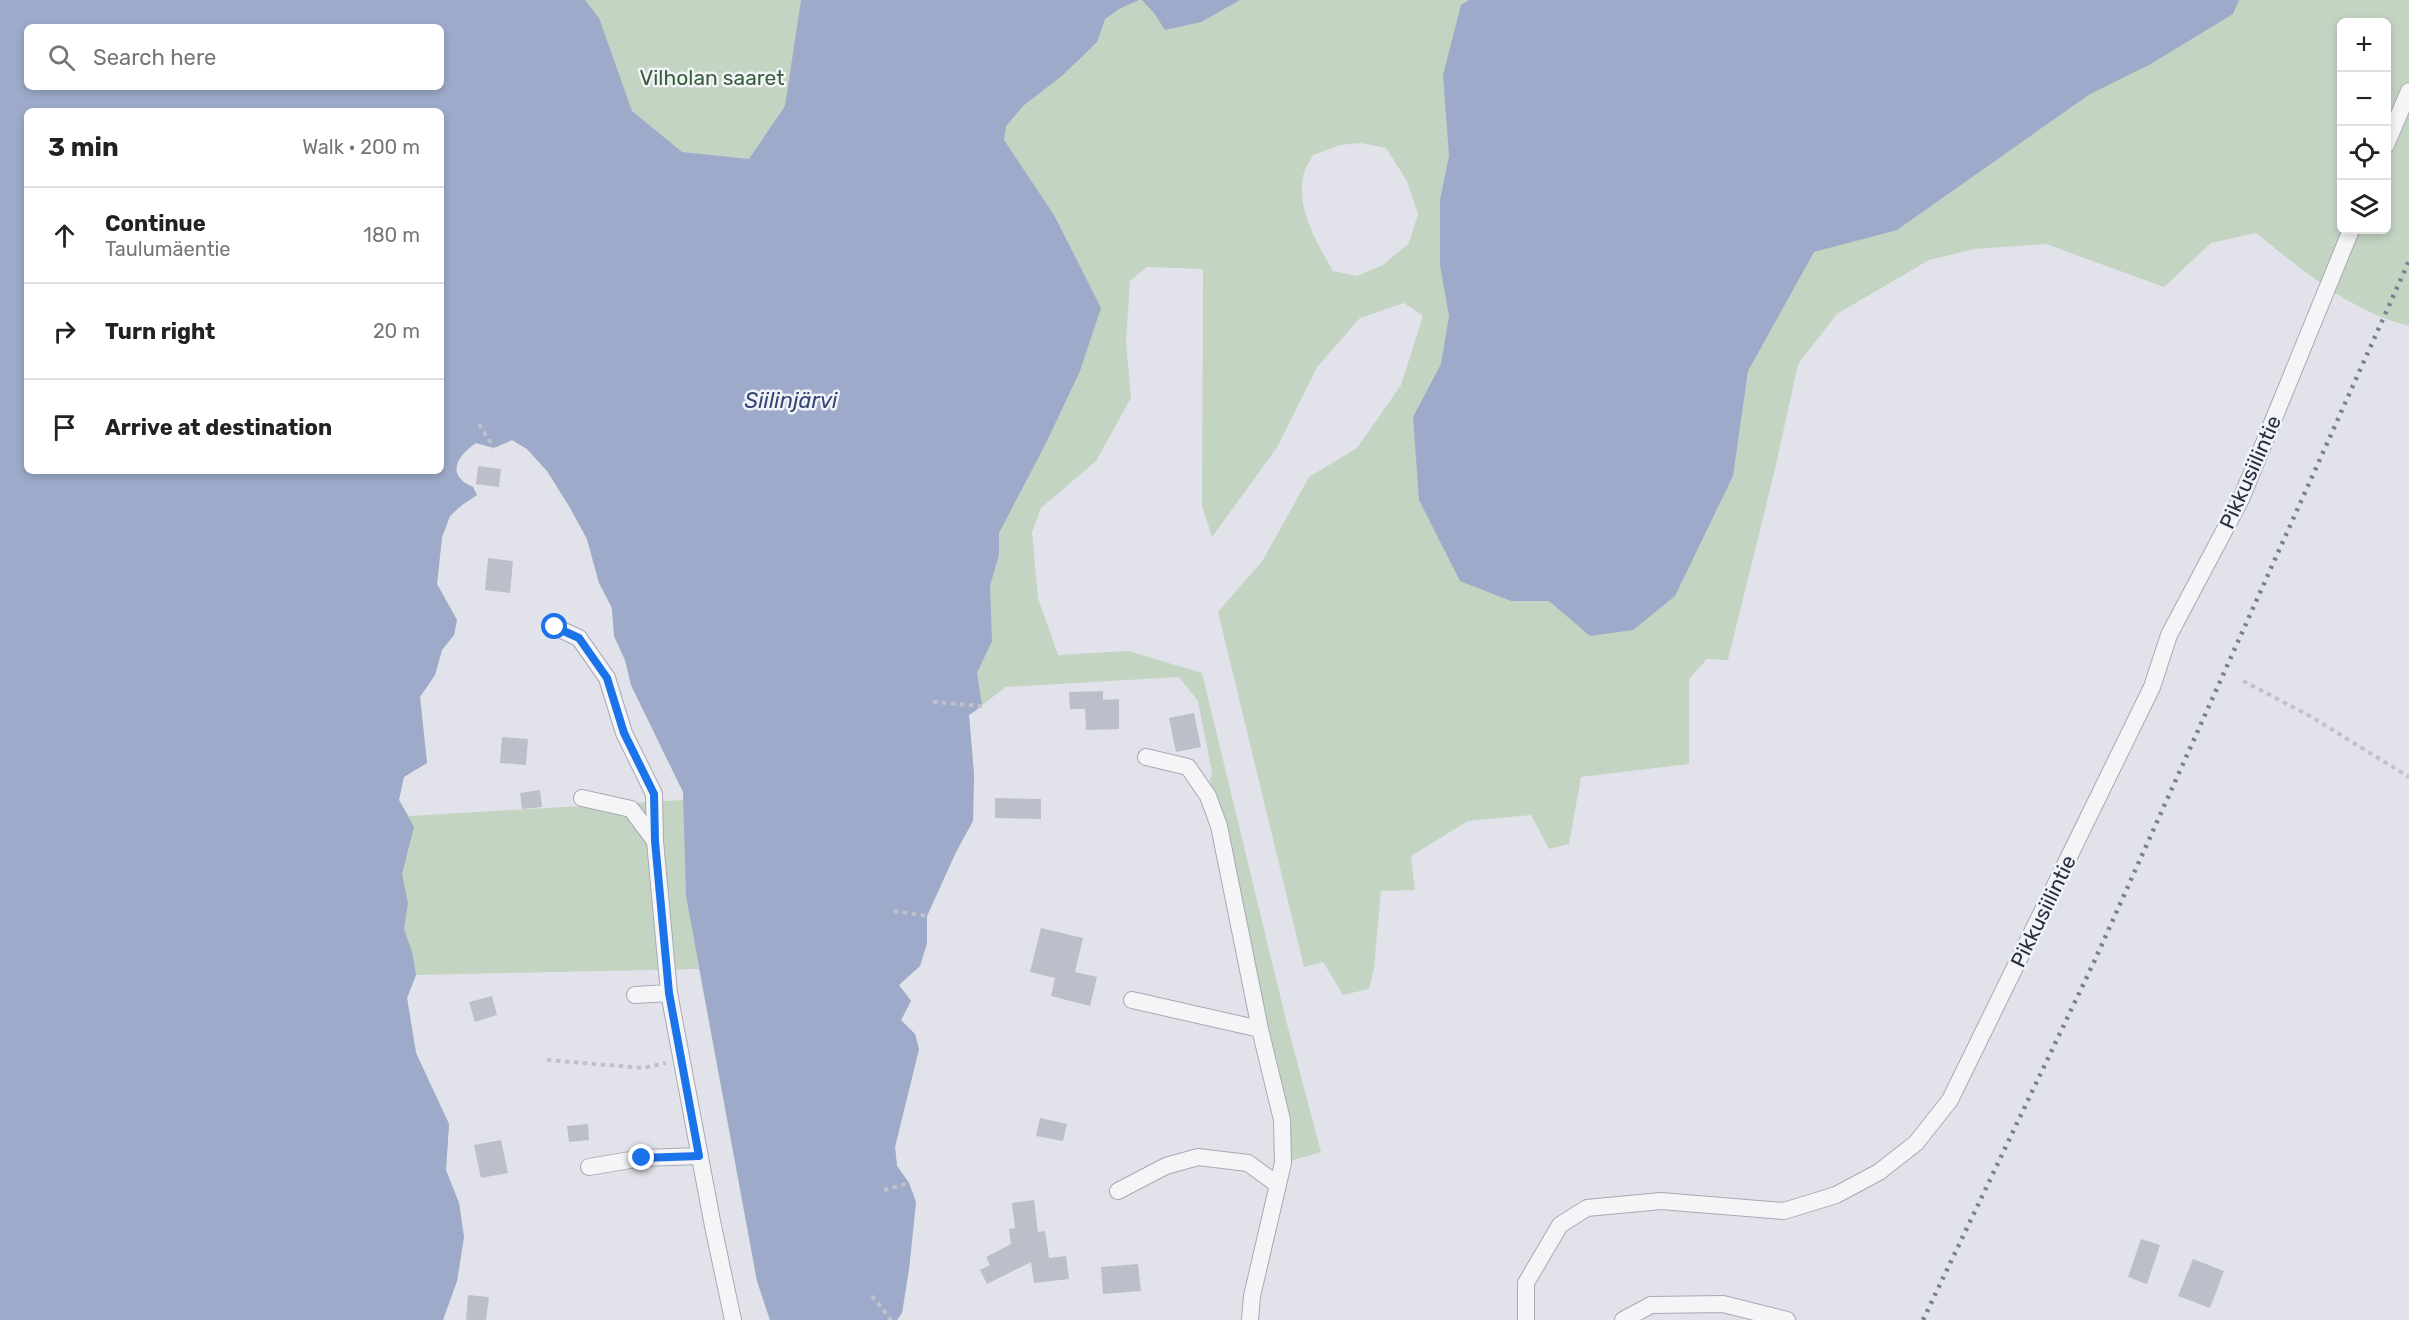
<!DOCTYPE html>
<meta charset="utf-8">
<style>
:root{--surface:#fff;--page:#f6f6f6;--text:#222;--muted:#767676;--line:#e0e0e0}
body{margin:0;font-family:Rubik,sans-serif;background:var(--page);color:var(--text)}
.controls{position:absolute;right:18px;top:18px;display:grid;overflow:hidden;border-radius:9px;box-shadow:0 3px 9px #0003}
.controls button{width:54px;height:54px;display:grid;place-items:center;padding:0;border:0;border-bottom:2px solid var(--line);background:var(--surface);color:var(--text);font:30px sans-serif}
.stop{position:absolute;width:18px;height:18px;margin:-14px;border:4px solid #1a73e8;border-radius:50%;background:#fff}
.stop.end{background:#1a73e8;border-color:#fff;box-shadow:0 2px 6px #0008}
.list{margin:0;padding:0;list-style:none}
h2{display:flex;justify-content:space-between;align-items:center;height:78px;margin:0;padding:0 24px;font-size:26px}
h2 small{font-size:20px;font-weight:400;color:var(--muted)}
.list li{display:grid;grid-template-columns:39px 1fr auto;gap:18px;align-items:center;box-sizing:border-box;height:96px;padding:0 24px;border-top:2px solid var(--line)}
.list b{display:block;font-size:22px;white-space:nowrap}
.list p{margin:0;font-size:20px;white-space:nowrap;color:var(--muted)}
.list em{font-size:20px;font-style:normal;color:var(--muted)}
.icon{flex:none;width:33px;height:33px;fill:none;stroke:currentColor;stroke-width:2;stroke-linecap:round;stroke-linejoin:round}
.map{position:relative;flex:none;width:2409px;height:1320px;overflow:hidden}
.search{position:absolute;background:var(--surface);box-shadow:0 3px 9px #0003;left:24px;top:24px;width:420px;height:66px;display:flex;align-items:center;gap:15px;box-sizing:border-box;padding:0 21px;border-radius:9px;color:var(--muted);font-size:22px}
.panel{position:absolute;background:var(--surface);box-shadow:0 3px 9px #0003;left:24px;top:108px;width:420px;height:366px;border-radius:9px}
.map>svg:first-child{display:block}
</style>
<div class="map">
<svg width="2409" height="1320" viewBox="0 0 2409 1320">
<rect width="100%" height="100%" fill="#e2e3ea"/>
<path fill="#c4d4c3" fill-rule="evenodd" d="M497,0H832L750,216Z
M1014,0H2409V326C2351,312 2302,270 2256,233L2211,243L2164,287L2046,244L1975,249L1929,260L1837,314L1798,364L1776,465L1728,660L1707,659L1689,679V764L1581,777L1569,844L1549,849L1531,815L1468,821L1411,856L1415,890L1381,891L1374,968L1369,989L1343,995L1323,962L1304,967L1218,612L1263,560L1309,477L1357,448L1401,385L1423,316L1404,303L1360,318L1317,367L1278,446L1212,537L1202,506L1203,269L1147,267L1130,281L1126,341L1131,398L1096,461L1041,508L1032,532L1038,598L1058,655L1128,651L1202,673L1286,1020L1321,1152L1283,1163L1208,796L1212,772L1198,701L1179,677L1006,687L969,715L974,774L973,821L956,852L927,916V943L920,966L899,985L911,1001L901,1020L915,1034L919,1049L895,1147L897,1166L909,1183L916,1202L909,1269L902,1313L897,1320H770L757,1281L699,969L416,975L407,998L416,1053L449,1124L446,1170L459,1203L464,1237L457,1281L443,1320H363L350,1063L441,471V427L969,174ZM2342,22H2386V230H2342ZM1361,143L1386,148L1407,181L1418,214L1409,243L1383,265L1357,276L1333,271C1317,243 1297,211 1303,177C1304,169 1310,162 1313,155L1340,145ZM512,440L527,449L547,471L569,506L587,539L599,583L612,608L614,636L625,660L631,685L683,792V800L409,816L399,800L403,777L427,763L420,697L435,675L442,650L454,635L457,620L437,584L442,537L450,516L462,505L477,495L473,487C445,475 458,455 476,443L494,448Z"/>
<path fill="#9daaca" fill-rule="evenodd" d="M0,0H585L599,18L632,111L682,152L749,159L785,106L801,0H1139L1119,9L1105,19L1097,42L1063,75L1023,106L1006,126L1004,140L1054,215L1101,308L1080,371L1046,443L999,533V555L990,586L992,641L977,673L982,706L969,715L974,774L973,821L956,852L927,916V943L920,966L899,985L911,1001L901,1020L915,1034L919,1049L895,1147L897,1166L909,1183L916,1202L909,1269L902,1313L897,1320H770L757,1281L686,896L683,792L631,685L625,660L614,636L612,608L599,583L587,539L569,506L547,471L527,449L512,440L494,448L476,443C458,455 444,475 473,487L477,495L462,505L450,516L442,537L437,584L457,620L454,635L442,650L435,675L420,697L427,763L404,777L399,800L414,827L402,874L408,903L404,929L412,952L416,975L407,998L416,1053L449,1124L446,1170L459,1203L464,1237L457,1281L443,1320H0ZM27,27H441V87H27ZM27,111H441V471H27Z
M1142,0H1240L1201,22L1165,30L1154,13Z
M1469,0H2239L2233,14L2149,65L2090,94L1897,230L1814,252L1748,371L1733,476L1675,596L1633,630L1590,636L1549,601H1511L1460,581L1419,500L1413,417L1441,364L1449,316L1440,265V200L1449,156L1443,75L1461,5Z"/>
<path fill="#bcbeca" d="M478,466L501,469L499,487L476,484Z
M488,558L513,561L510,593L485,590Z
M1103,691V700L1119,699V729L1086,730L1085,709H1070L1069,692Z
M1194,713L1201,747L1176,752L1169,718Z
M502,737L528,739L526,765L500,763Z
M540,790L542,807L522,809L520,793Z
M995,798L1041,799V819L995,818Z
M1041,928L1083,938L1075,972L1097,977L1090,1006L1051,996L1055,978L1030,972Z
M492,996L497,1015L475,1022L469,1002Z
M1040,1118L1067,1124L1063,1141L1036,1136Z
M588,1124L589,1140L569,1142L567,1126Z
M501,1140L508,1173L481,1178L474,1145Z
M1034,1200L1038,1232L1045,1231L1049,1258L1066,1256L1069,1279L1034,1283L1031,1262L987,1284L980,1270L990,1265L986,1257L1011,1244L1009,1229L1015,1228L1012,1203Z
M2141,1239L2160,1245L2147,1284L2128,1277Z
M2193,1259L2224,1271L2210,1308L2178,1296Z
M1138,1264L1141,1291L1103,1294L1101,1267Z
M468,1295L489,1297L486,1320H466Z"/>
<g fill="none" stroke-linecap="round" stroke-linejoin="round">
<defs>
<path id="minor" d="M2386,145L2409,91
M555,627L579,638L607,678L624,733L654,794L655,841L669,993L713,1226L733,1320
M1146,757L1188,767L1208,796L1219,826L1260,1029L1282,1120L1283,1163L1252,1296L1250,1320
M582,798L631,809L655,841
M635,995L669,993
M1132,1000L1260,1029
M589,1167L642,1158L699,1156
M1118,1191L1166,1166L1198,1157L1248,1163L1278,1185
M1526,1320V1283L1560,1225L1587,1208L1661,1201L1784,1211L1836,1195L1879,1172L1916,1143L1950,1100L2152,687L2169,635L2241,499L2351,230
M1623,1320L1651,1305L1723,1304L1787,1320"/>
</defs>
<use href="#minor" stroke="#a7a9b4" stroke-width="18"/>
<path stroke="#c0c1c9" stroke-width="4" stroke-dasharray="4.5 4.5" stroke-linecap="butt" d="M479,424L494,448
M2243,681L2310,716L2409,777
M933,702L982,706
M894,911L927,916
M547,1060L643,1068L666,1063
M884,1190L909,1183
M872,1296L891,1320"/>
<use href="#minor" stroke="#f5f5f8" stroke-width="16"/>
<path stroke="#7b7f94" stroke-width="4.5" stroke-dasharray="3 6" stroke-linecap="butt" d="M1923,1320L2094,962L2409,261"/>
</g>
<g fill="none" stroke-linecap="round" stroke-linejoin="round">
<path stroke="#1a73e8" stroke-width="8" d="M555,627L579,638L607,678L624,733L654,794L655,841L669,993L699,1156L642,1158"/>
</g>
<g text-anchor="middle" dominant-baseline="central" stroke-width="5" stroke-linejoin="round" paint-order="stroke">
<g font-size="21" fill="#375e38" stroke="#f1f3f7">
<text x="712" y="77">Vilholan saaret</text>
</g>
<g font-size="21" fill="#2a2e42" stroke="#f1f3f7">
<text transform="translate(2250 472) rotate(-66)">Pikkusiilintie</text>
<text transform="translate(2043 911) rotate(-64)">Pikkusiilintie</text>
</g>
<g font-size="22" font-style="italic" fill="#344476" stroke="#f1f3f7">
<text x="791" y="400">Siilinjärvi</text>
</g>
</g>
</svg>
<div class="controls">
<button>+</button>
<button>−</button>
<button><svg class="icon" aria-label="locate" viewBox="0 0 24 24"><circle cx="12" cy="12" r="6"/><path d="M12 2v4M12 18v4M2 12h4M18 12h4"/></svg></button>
<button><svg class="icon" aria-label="layers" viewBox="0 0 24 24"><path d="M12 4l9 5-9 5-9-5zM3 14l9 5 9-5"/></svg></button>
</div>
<div class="stop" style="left:555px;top:627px"></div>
<div class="stop end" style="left:642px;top:1158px"></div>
<div class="search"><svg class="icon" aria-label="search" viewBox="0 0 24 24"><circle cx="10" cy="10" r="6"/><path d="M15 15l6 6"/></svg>Search here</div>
<section class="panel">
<h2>3 min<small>Walk · 200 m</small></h2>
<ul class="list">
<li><svg class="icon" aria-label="ahead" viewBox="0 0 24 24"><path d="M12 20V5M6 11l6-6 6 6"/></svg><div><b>Continue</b><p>Taulumäentie</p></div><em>180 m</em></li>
<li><svg class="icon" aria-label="right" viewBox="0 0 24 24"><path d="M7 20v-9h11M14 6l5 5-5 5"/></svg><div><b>Turn right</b></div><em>20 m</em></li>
<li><svg class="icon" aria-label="arrive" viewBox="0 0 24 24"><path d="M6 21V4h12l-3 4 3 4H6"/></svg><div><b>Arrive at destination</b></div></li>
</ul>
</section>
</div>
